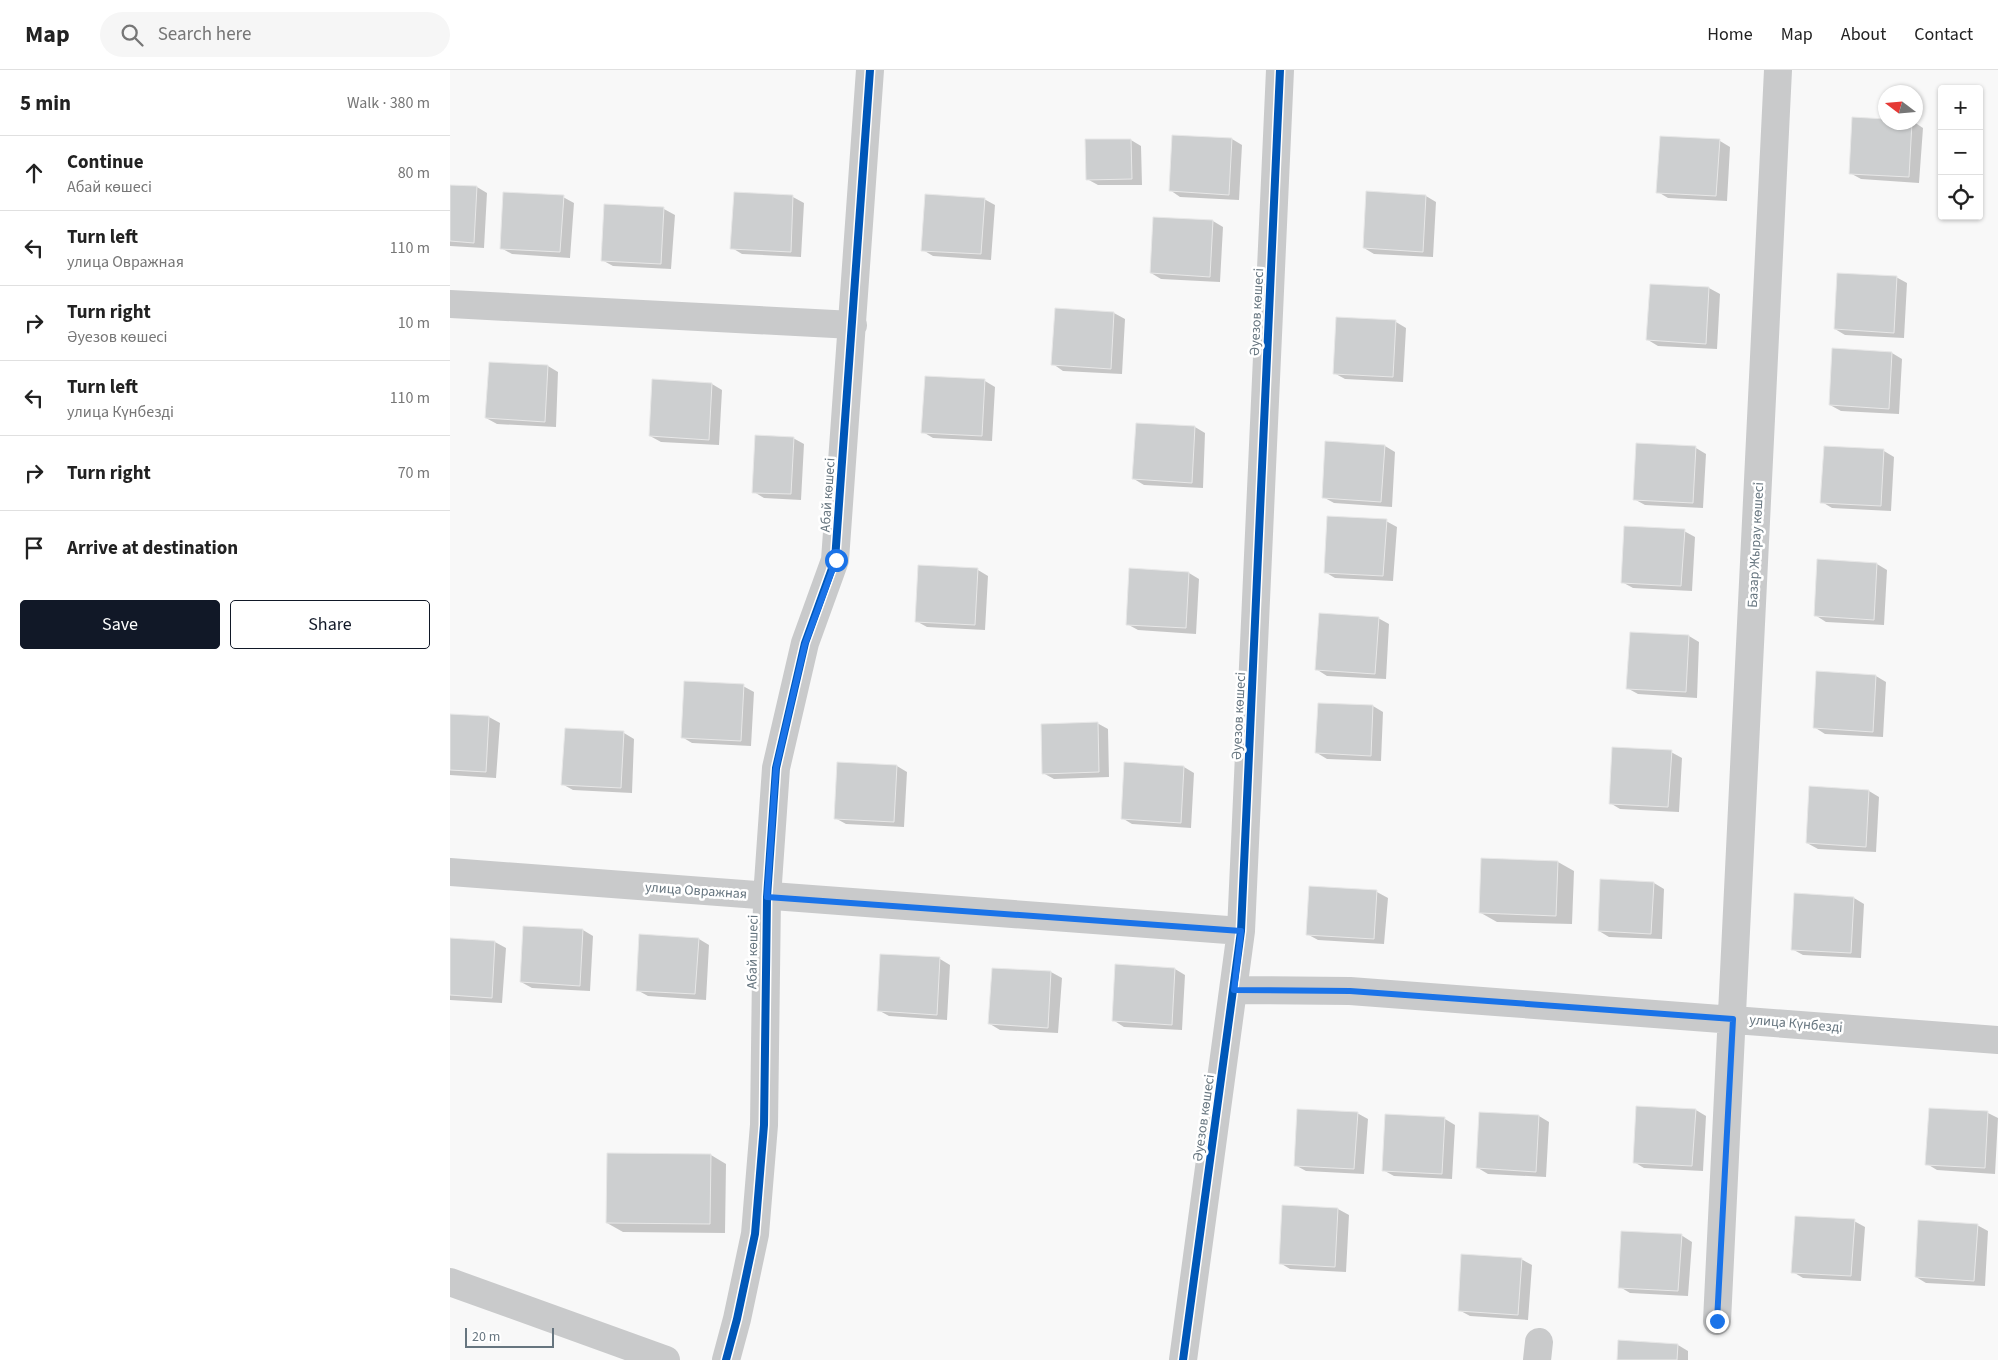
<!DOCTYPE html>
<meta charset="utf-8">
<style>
:root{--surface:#fff;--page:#f6f6f6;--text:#222;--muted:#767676;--line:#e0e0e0;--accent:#111827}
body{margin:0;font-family:"Source Sans 3",sans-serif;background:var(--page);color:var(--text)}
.controls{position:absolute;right:15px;top:15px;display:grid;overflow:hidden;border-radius:5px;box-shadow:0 1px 4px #0004}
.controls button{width:45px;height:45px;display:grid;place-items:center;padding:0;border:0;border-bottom:1px solid var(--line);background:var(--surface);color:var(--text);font:25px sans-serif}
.compass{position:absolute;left:1428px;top:15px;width:45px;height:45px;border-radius:50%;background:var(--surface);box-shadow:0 1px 4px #0004;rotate:286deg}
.scale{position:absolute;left:15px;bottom:12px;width:89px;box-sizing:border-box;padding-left:5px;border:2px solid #66757f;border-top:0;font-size:14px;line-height:18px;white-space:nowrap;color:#66757f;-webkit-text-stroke:4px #fff;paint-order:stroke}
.stop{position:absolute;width:15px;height:15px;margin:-11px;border:4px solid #1a73e8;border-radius:50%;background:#fff}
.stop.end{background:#1a73e8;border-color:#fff;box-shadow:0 1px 5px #0008}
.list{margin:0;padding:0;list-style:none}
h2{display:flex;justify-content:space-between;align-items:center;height:65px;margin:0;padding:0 20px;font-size:21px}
h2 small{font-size:16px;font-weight:400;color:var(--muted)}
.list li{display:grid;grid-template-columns:32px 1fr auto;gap:15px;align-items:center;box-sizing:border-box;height:75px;padding:0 20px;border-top:1px solid var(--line)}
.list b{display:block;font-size:19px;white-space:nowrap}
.list p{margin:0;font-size:16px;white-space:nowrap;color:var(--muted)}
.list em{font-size:16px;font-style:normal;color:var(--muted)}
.actions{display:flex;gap:10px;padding:15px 20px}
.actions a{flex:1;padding:11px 0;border:1px solid var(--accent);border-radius:5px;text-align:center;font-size:18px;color:var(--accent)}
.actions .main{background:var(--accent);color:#fff}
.icon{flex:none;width:28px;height:28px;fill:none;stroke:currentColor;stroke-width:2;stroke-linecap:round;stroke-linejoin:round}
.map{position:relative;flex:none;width:1548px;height:1290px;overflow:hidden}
header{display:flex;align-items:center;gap:30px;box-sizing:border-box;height:70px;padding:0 25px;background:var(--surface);border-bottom:1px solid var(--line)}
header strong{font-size:24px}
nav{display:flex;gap:28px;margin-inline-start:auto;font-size:18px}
.search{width:350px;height:45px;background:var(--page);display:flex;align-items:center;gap:12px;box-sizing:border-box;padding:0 18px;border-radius:28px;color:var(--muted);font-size:19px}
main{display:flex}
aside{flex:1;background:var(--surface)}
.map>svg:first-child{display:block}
</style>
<header>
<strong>Map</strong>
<div class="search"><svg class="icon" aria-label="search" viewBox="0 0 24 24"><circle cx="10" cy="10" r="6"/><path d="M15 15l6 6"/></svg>Search here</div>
<nav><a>Home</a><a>Map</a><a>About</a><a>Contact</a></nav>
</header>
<main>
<aside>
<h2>5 min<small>Walk · 380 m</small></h2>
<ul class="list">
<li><svg class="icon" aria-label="ahead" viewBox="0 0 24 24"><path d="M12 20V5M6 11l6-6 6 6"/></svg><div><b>Continue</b><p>Абай көшесі</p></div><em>80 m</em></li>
<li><svg class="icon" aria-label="left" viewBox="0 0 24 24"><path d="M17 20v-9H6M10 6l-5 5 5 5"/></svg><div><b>Turn left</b><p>улица Овражная</p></div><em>110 m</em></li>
<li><svg class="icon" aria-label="right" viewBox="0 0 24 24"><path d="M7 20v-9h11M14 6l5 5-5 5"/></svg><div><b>Turn right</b><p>Әуезов көшесі</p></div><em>10 m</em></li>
<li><svg class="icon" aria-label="left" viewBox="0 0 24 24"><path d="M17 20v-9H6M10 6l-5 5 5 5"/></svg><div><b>Turn left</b><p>улица Күнбезді</p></div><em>110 m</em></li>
<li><svg class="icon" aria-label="right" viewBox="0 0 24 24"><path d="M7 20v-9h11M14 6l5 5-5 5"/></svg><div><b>Turn right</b></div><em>70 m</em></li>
<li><svg class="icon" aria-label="arrive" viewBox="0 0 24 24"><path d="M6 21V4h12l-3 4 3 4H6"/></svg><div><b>Arrive at destination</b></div></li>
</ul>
<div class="actions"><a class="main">Save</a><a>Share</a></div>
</aside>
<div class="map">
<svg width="1548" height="1290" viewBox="0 0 1548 1290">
<rect width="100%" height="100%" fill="#f8f8f8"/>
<path fill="#0003" d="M1436,52H1464L1473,58L1469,113L1411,109L1400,103Z
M782,69L792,75L789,130L730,127L720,120Z
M681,70L691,76L692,115H648L637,109Z
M1270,71L1280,77L1277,131L1218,128L1208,122Z
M0,116L27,117L37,123L34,178L0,176Z
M285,123L343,127L354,133L351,187L292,184L282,178Z
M976,126L986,132L983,187L924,184L914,178Z
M113,127L124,133L120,188L62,184L51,178Z
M534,129L545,135L541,190L483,186L473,180Z
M155,135L214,139L225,145L221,199L163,196L152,190Z
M763,151L773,157L770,212L711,209L701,203Z
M1446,207L1457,213L1454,268L1395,265L1385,259Z
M1201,215L1259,218L1270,224L1267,279L1208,276L1198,270Z
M606,240L664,243L675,249L672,304L613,301L603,294Z
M946,252L956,258L953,312L895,309L884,303Z
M1442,283L1452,289L1449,344L1391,341L1380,335Z
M40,293L98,296L108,302L106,357L47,354L36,348Z
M535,311L545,317L542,371L483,368L473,362Z
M262,314L272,320L269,375L211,372L200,366Z
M687,354L745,357L755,363L753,418L694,415L684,409Z
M343,368L354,374L351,430L314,428L304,422Z
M935,376L945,382L942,437L884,433L873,427Z
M1246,378L1256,384L1253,438L1195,435L1184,429Z
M1434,381L1444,387L1441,441L1382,438L1372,432Z
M936,451L947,457L943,511L885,508L875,502Z
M1234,461L1245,467L1242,521L1183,518L1172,512Z
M1427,494L1437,500L1434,555L1376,552L1365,545Z
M528,500L538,506L535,560L477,557L466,551Z
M739,503L749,509L746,564L688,560L677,554Z
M928,548L939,554L936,609L877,606L866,599Z
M1181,563L1239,566L1249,572L1247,628L1188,624L1177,618Z
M1426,606L1436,612L1433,667L1375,664L1364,657Z
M293,616L304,622L301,676L242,673L232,667Z
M923,636L933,642L931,691L877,689L867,683Z
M0,645L39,647L50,653L46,708L0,705Z
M647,653L658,659L659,707L604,709L593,703Z
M116,659L174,663L184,669L182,723L123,720L112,714Z
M1221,682L1232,688L1229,742L1170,739L1160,733Z
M447,696L457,702L454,757L396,754L385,748Z
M734,697L744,703L741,758L682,754L672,748Z
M1419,721L1429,727L1426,782L1368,779L1357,773Z
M1033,789L1108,792L1124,801L1122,854L1047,852L1031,843Z
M1204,813L1214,819L1212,869L1159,867L1149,861Z
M860,817L927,822L938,828L934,874L868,870L857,864Z
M1404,828L1414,834L1411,888L1353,885L1342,879Z
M133,860L143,866L140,921L82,918L71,912Z
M0,869L45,872L56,878L52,933L0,930Z
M249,869L259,875L256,930L198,926L187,920Z
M490,889L500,895L497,950L439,946L428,940Z
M543,899L601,902L612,908L608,963L550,960L540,954Z
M725,899L735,905L732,960L674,957L663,950Z
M1480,1039L1538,1043L1548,1048L1545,1104L1487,1100L1477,1094Z
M1246,1040L1256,1046L1253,1101L1194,1098L1184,1092Z
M907,1043L918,1049L914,1104L856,1101L845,1095Z
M1030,1043L1089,1046L1099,1052L1096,1107L1038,1104L1028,1098Z
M995,1049L1005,1055L1002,1109L944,1106L933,1100Z
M261,1085L276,1094L275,1163L173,1162L157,1153Z
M833,1136L888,1139L899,1145L896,1202L840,1199L830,1193Z
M1404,1151L1415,1157L1411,1211L1353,1208L1343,1202Z
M1527,1155L1538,1161L1535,1216L1476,1213L1466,1207Z
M1231,1165L1242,1172L1238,1226L1180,1223L1170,1217Z
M1071,1189L1082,1195L1078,1250L1020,1246L1009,1240Z
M1228,1275L1238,1281V1290H1168Z"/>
<path fill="#cdcfd0" stroke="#e8e8e8" d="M1402,47L1436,49V52H1462L1459,107L1399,104Z
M722,65L782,68L779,125L719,121Z
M1210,66L1270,69L1266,126L1206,123Z
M635,69H681L682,109L636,110Z
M0,115L27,116L24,173L0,171Z
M916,121L976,125L973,182L913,178Z
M53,122L114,125L110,182L50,179Z
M284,122L343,125L341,182L280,179Z
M475,124L535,128L531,184L471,181Z
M154,134L214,137L211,194L151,191Z
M703,147L763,150L760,207L700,203Z
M1387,203L1447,206L1444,263L1384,259Z
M1200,214L1259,217L1256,274L1196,270Z
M605,238L664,242L661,299L601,295Z
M886,247L946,250L943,307L883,304Z
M1382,278L1442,282L1439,339L1379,335Z
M39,292L98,295L95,352L35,348Z
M475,306L535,309L532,366L471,363Z
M202,309L262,313L259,370L199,366Z
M686,353L745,356L742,413L682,409Z
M305,365L344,367L341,424L302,423Z
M875,371L935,375L931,432L872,428Z
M1186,373L1246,376L1243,433L1183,430Z
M1374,376L1434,379L1431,436L1370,433Z
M877,446L937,449L933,506L874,503Z
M1174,456L1235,459L1231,516L1171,513Z
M1367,489L1427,493L1424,550L1364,546Z
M468,495L528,498L525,555L465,552Z
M679,498L739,502L736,558L676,555Z
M869,543L929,547L925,604L865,600Z
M1180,562L1239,565L1236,622L1176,619Z
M1366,601L1426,605L1423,662L1363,658Z
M234,611L294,614L291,671L231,668Z
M868,633L923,635L921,686L865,683Z
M0,644L39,646L36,702L0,700Z
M648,652L649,702L592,704L591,654Z
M115,658L174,661L171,718L111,715Z
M1162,677L1222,680L1218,737L1159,734Z
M387,692L447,695L444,752L384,749Z
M674,692L734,696L731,753L671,749Z
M1359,716L1419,720L1416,777L1356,773Z
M1031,788L1108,791L1106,846L1029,843Z
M1150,809L1204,812L1201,864L1148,861Z
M859,816L927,820L924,869L856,865Z
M1344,823L1404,827L1401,883L1341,880Z
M73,856L133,859L130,916L70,912Z
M189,864L249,868L245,924L186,921Z
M0,868L45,871L42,928L0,925Z
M430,884L490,887L487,945L427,941Z
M665,894L725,898L722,955L662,951Z
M542,898L601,901L598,958L538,954Z
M1186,1036L1246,1039L1242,1096L1183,1093Z
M1479,1038L1538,1041L1535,1098L1475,1095Z
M847,1039L908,1042L904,1099L844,1096Z
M1029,1042L1089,1045L1086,1102L1026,1098Z
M935,1044L995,1047L992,1104L932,1101Z
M157,1083L261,1084L260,1154L156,1153Z
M832,1135L888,1138L885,1197L829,1194Z
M1345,1146L1405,1149L1401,1206L1341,1203Z
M1468,1150L1528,1154L1524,1211L1465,1207Z
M1171,1161L1232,1164L1228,1221L1168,1218Z
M1011,1184L1072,1188L1068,1245L1008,1241Z
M1168,1270L1228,1274L1227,1290H1167Z"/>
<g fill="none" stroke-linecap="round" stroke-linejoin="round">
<path stroke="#c9cacb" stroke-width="28" d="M0,234L403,255
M0,802L791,861
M784,920L900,921L1548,970
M0,1212L216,1290
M1267,1251L1328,0
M276,1290L287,1249L305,1164L314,1055L317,827L326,698L355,573L385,490L420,0
M733,1290L791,861L830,0
M1087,1290L1089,1272"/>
<defs>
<path id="cycleway" d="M276,1290L287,1249L305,1164L314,1055L317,827L326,698L355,573L385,490L420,0
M733,1290L791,861L830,0"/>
</defs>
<use href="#cycleway" stroke="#fff" stroke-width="11"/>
<use href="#cycleway" stroke="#0057b8" stroke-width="8"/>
</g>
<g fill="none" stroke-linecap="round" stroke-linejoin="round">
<path stroke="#1a73e8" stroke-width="6" d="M386,490L355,574L326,698L317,827L791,861L784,920L900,921L1283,949L1267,1251"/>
</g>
<g text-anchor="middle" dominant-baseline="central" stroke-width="5" stroke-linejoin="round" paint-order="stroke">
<g font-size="14" fill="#66757f" stroke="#fff">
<text transform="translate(807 242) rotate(-87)">Әуезов көшесі</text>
<text transform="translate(378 425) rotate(-86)">Абай көшесі</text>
<text transform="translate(1306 475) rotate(-87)">Базар Жырау көшесі</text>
<text transform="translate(789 646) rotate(-87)">Әуезов көшесі</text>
<text transform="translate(246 821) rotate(4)">улица Овражная</text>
<text transform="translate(303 882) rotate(-89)">Абай көшесі</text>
<text transform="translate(1346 954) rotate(5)">улица Күнбезді</text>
<text transform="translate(754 1048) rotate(-82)">Әуезов көшесі</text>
</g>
</g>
</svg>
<div class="controls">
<button>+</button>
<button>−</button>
<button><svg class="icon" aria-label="locate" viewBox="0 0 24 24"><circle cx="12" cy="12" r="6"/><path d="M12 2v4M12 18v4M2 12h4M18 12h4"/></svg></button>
</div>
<svg class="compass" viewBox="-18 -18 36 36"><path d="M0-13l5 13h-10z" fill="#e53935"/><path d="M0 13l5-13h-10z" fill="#767676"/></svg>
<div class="scale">20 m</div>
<div class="stop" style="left:386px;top:490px"></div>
<div class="stop end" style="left:1267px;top:1251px"></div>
</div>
</main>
